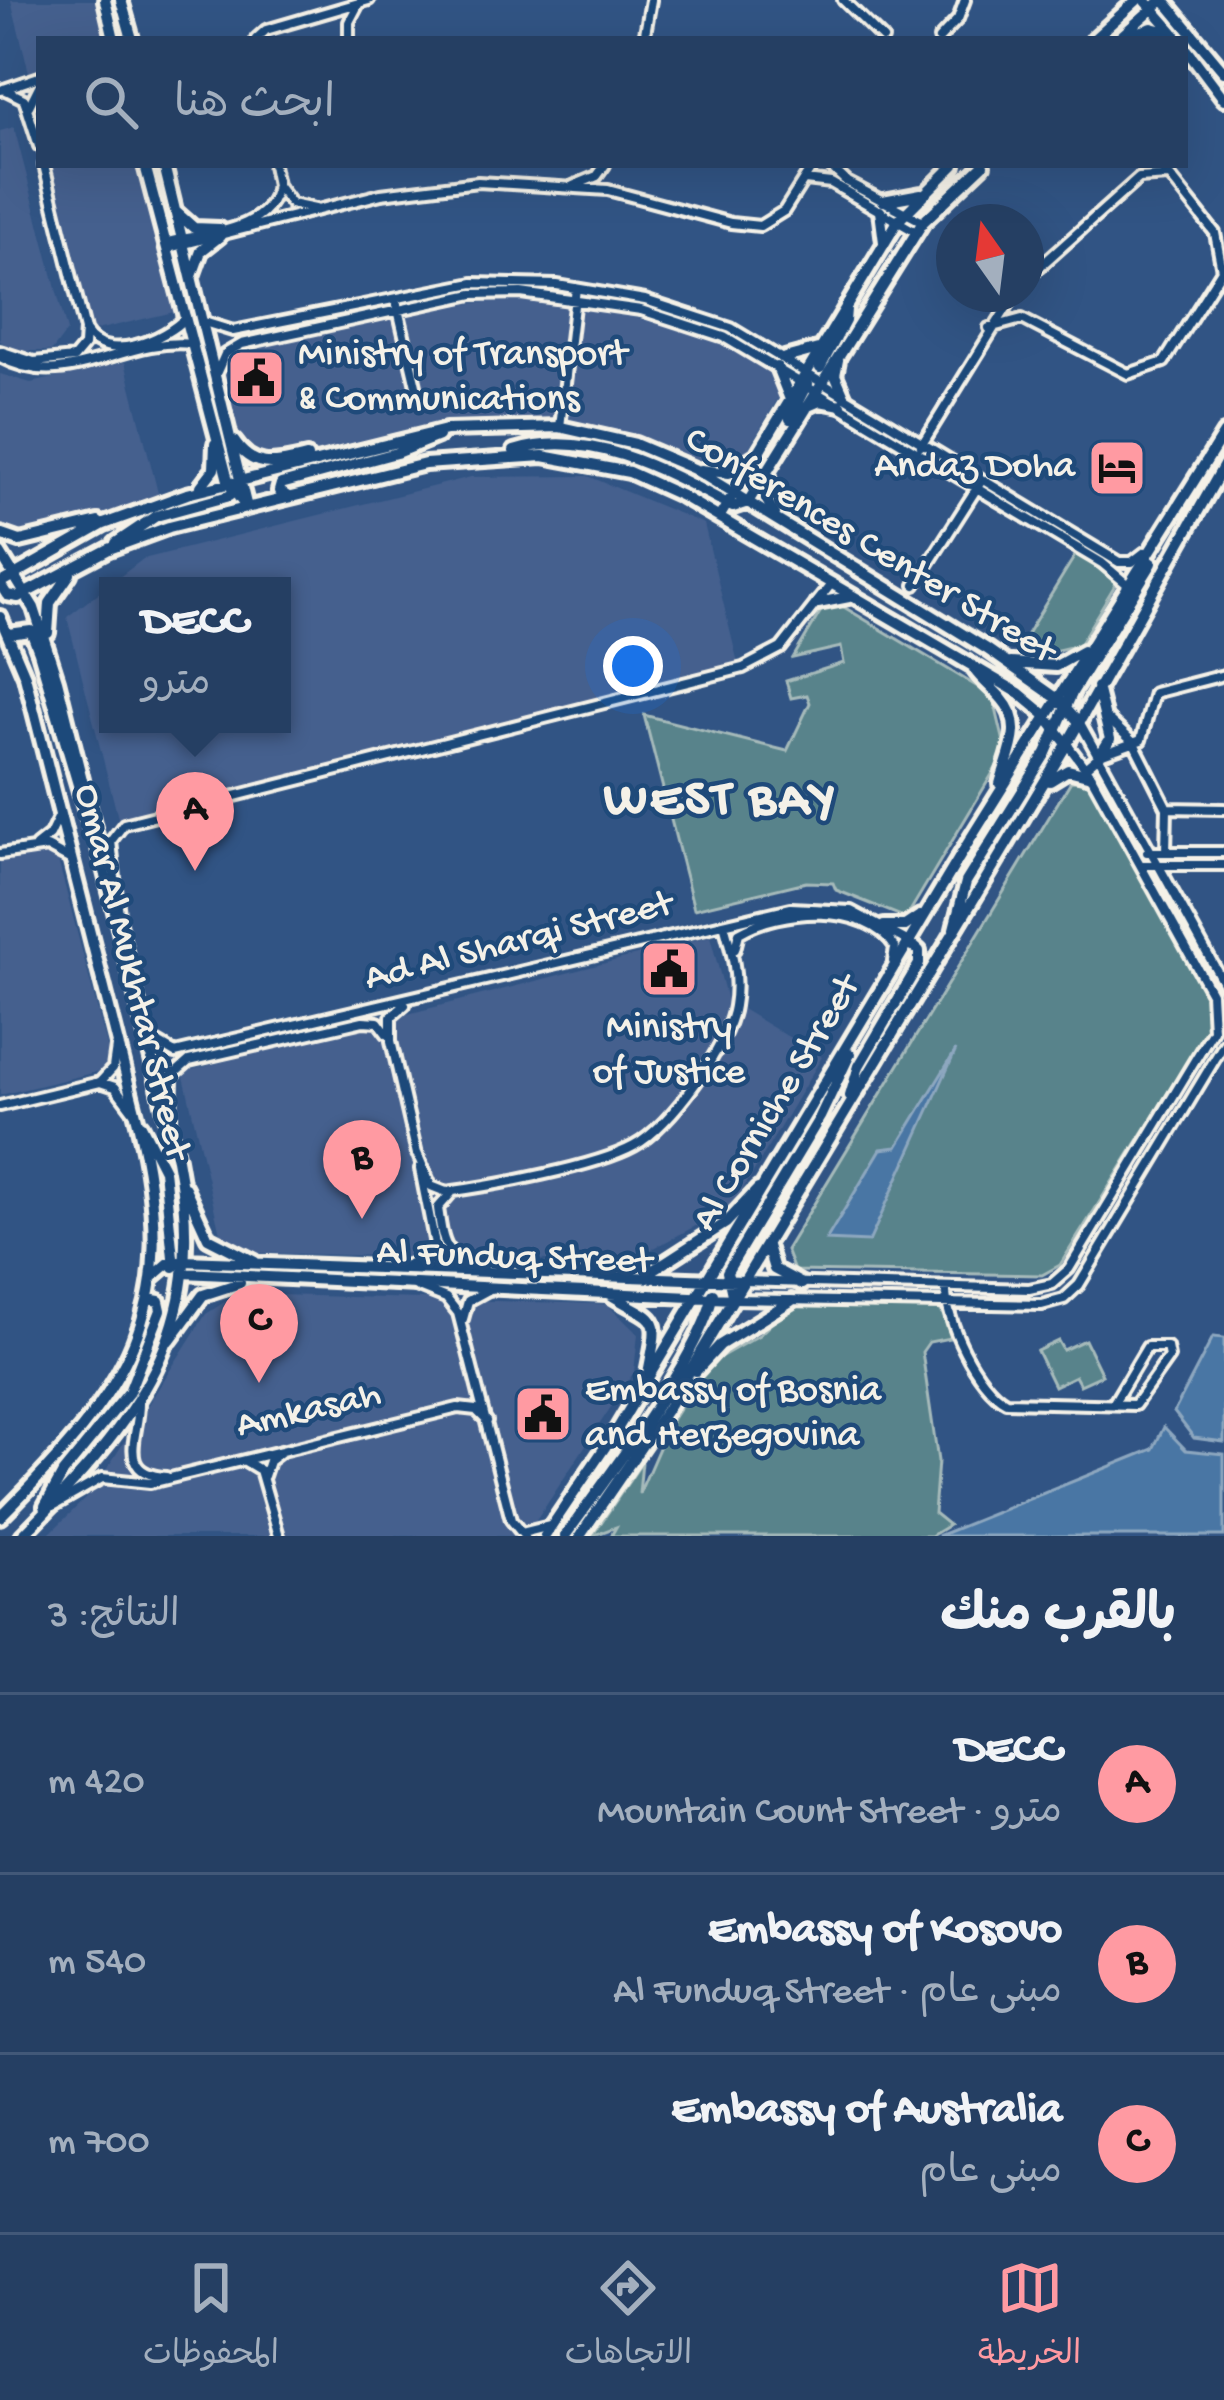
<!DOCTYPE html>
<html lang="ar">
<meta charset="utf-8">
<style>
:root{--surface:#253f63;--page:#2d4669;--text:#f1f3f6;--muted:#a3afbe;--line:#425878;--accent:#ff9aa2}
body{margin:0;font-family:"Gochi Hand","Playpen Sans Arabic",sans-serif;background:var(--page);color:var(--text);direction:rtl}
.compass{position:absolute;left:936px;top:204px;width:108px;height:108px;border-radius:50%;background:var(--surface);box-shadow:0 12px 48px #0002;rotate:346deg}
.you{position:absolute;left:633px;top:666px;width:42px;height:42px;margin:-30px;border:9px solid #fff;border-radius:50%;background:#1a73e8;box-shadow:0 0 0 18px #1a73e833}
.badge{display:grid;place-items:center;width:78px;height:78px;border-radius:50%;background:var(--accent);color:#111;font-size:39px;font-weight:700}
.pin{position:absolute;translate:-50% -99px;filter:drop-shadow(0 3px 6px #0008)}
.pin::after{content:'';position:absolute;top:63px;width:42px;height:36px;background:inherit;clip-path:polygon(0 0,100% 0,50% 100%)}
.popup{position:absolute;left:99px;top:577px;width:192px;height:156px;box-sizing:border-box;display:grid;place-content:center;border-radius:0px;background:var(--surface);filter:drop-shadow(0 3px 9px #0005);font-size:39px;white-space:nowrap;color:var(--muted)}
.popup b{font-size:45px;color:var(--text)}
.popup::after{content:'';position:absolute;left:50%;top:100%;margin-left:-24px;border:24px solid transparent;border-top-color:var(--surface)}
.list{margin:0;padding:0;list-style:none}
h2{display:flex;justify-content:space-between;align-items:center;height:156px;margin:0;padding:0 48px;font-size:51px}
h2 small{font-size:39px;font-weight:400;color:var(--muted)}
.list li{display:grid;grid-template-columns:78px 1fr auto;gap:36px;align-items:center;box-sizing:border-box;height:180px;padding:0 48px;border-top:3px solid var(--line)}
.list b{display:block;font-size:45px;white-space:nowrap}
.list p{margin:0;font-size:39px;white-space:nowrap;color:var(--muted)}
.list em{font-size:39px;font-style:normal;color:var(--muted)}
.icon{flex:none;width:66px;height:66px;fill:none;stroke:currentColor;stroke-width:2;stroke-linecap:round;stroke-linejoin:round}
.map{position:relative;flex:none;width:1224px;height:1536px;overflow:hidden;direction:ltr}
.search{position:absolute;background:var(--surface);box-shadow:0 12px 48px #0002;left:36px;right:36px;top:36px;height:132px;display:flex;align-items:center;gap:30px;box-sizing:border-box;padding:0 42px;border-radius:0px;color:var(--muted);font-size:45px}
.sheet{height:696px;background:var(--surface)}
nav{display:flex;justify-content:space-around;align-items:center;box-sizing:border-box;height:168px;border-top:3px solid var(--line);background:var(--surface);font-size:33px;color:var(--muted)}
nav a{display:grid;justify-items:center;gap:6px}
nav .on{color:var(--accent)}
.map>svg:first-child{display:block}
</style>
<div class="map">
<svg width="1224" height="1536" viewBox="0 0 1224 1536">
<rect width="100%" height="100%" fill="#315484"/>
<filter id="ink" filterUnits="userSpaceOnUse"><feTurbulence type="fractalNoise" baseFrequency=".00833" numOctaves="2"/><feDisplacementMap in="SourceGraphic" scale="24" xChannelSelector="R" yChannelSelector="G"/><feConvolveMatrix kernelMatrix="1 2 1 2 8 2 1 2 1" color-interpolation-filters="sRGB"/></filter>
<g filter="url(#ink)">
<path fill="#44608e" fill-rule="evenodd" d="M11,0H96L106,39H39V113Z
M14,127L67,331L52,351H17L0,341V131Z
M52,165H137L174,312L92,331Z
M508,300L596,307L708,337L773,372L783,390L741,461L718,472L659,451L514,421L420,431L321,456L268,462L245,455L221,372L231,356L417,308Z
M125,362L159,497L51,531L12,536L0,527V374L31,383Z
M588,476L704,524L738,663L118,818L67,617L143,559L471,477ZM108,586H282V724H108Z
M55,849L113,1068L0,1095V862Z
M710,936L727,1000L822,1057L733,1206L628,1262L259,1253L221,1238L183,1072Z
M237,1294L607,1304L638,1334L634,1372L526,1536H47L92,1492L206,1314Z"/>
<path fill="#58838b" stroke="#a6baba" stroke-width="3" d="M1076,554L1118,580L1079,645L1041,654L1022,642Z
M842,606L993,696L1006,751L906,918L836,890L833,883L806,882L694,909L644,715L787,751L810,703L807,695L791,698L786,681L844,663L841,647L793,658L822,609Z
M1071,781L1089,782L1205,988L1211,1024L1060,1265L1042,1275L794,1271L786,1250Z
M793,1303L939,1307L955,1337L929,1342L922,1352L938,1461L934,1513L949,1525L931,1536H611L616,1527L592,1536L642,1462L639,1494L669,1425L708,1364L759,1335Z
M1085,1340L1102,1375L1080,1385L1075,1376L1054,1386L1037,1351L1058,1341L1063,1350Z"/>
<path fill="#4876a4" stroke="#8da7bf" stroke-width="3" d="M956,1050L869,1242L826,1240L881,1149L897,1147Z
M1213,1337L1224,1338V1442L1194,1438L1174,1412Z
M1164,1427L1186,1450L1224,1454V1536H938L1153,1449Z"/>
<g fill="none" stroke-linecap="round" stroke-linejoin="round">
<defs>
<path id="street" d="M843,0L883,39
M256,39L266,30L369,0
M349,39V22L358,5
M644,39L651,0
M939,39L958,19L965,0
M4,89L24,99L39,146
M1,90L39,77
M29,106L39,86
M273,165L277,185L291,204L315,209
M829,165L847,182L923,222
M805,180L831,183L916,232
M573,186L597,176L605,165
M167,242C205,233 271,232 277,185
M168,248L381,194L478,182L608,190L731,223L760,226L784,211L813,165
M1026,279L1139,178L1168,176
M397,305L420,403
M204,322L233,331L473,283L557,285L645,300L731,328L1119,562H1132L1145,552
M989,328L1022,319L1128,374L1164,362L1222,270L1215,233L1161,165
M86,332C106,364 165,340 186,317
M0,351L34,362L74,358L84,346L85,330L44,165
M0,357C67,394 123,336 192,344
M217,372L225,354L242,344L473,294L521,293L641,310L724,337L1102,563L1128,585
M560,427L576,288
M921,446L1015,294
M915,585L982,480
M1108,719L1134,743L1167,808L1224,809
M1080,723L1224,984
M1086,767L1100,755L1141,740L1154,693L1224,675
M36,846L50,835L59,816
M1147,852H1224
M1166,852L1167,808
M0,854L47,847L71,860
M1142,865H1224
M119,915L111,841L124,824L743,668L781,648L832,583
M735,949L739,933C779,909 866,901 895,947L893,961
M405,1005L391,1017V1041L417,1154
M151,1039L175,1053L791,908L851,911L909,942
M101,1081L113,1068L116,1047
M0,1106L100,1082L115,1087L136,1115
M171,1121L172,1076L189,1061L363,1021L378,1022L387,1034
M417,1153L431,1186L446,1192C491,1186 596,1167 634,1146C670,1127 728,1046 734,1006C739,977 732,952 724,924
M452,1192L438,1208C443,1244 444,1256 479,1270
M405,1266L429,1257L435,1245L420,1169
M743,1281L1029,1289L1052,1284L1069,1269L1213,1030L1211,993L1091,776L1067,744
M416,1286L446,1298L458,1313L511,1520L524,1536
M946,1287C944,1319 977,1387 1006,1402L1135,1405L1169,1357L1167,1347H1147L1113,1404
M733,1299L1042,1305L1064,1299L1079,1285L1224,1044
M463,1319L468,1301L490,1289
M139,1402C140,1434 114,1474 166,1477
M245,1461L260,1470L279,1536
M264,1476L269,1461L282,1451
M55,1505L102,1478L150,1483L458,1408L476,1410L487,1421
M522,1533L550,1526"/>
<path id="secondary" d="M105,0L114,39
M121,0L132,39
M1145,0L1173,32
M1164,0L1224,72
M1129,35L1152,28L1175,34
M1094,39L1137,0
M1118,39L1162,0
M1185,47L1224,99
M145,165L229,484L246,507
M164,165L246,504
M883,201L921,194
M880,211L884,242
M176,212L194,228L220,229
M192,276L201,251L220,236
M785,358L818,349
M838,360L835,375L844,396
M777,367L789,397
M820,368L845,321L846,309
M806,407L820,401L841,405
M790,419L808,384L806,371
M234,441C254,471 276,464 307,457
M514,451C590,427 668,472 733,507L748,502
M701,470L729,473L755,456
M769,476L766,499L775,514
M201,486L214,469L215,444
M288,497L279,491L281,484L396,453L438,436
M748,502L923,222L983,165
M720,516L898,221L954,165
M0,534L20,541L98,522
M116,543L156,516L229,496L238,487
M0,553L34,608L57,680L177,1159C211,1332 135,1421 22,1536
M0,583L104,524L187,494L446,430L560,427L635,444L694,469L987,649L1058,699L1079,722
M0,584L7,595L18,597L109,549L169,527L425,464L543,456L629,472L682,496L1019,693L1043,713L1067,744
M818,603L849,597
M0,617L25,676L138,1123C183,1311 129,1388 0,1517
M48,633L50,603L70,574
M9,634L31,631L39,652L92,832
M1011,663L1056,666L1083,651
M974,669C982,681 993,688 1002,699C1026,726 1008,754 1000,784
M1097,687L1110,739L1100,755
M1050,781L1068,770L1091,776
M884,926H905L920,916
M954,929L966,882L1046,753L1073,691L1152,563
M850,1096L859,1066L919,964V951L910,943
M141,1125L164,1170L174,1267
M185,1188L208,1238L255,1262
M767,1246L774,1269L802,1284
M650,1272L726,1223L758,1189
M183,1273L733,1299
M155,1275L169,1263L184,1261L743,1281
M608,1293C658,1325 661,1308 648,1373
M733,1299L727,1272L820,1117L850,1054
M170,1340L203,1295L240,1283
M696,1371L720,1345L791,1301
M45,1506L63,1473L129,1392L161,1310L159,1301L148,1299
M545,1536L618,1428L971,838L1224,433
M565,1536C602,1485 704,1350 713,1294
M580,1536L667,1409L1067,744L1224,465"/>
</defs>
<use href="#street" stroke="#f4f1e8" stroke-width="16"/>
<use href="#secondary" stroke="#f4f1e8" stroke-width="20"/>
<use href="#street" stroke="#1f4a7a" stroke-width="8"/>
<use href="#secondary" stroke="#1f4a7a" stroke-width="10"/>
</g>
</g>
<defs>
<symbol id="civic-square" viewBox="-11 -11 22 22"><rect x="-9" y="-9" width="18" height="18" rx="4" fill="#ff9aa2" stroke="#1f4a7a"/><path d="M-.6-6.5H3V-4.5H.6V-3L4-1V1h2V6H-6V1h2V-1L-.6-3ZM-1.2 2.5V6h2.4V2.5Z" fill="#111"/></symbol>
<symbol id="hotel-square" viewBox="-11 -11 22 22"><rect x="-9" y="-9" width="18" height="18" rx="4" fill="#ff9aa2" stroke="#1f4a7a"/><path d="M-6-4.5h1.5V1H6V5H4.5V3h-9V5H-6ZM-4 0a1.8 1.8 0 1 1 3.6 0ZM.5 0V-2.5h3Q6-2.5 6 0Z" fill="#111"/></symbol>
</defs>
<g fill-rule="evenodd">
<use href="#civic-square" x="223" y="345" width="66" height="66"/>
<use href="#hotel-square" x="1084" y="435" width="66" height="66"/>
<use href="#civic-square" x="636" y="936" width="66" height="66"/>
<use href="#civic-square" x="510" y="1381" width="66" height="66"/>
</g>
<g text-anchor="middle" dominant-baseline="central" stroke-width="9" stroke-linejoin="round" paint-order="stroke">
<g font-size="39" fill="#f4f1e8" stroke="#1f4a7a" text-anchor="start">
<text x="298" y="356">Ministry of Transport<tspan x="298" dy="45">&amp; Communications</tspan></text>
<text x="1075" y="468" text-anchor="end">Andaz Doha</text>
<text x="669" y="1029" text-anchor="middle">Ministry<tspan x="669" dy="45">of Justice</tspan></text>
<text x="585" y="1392">Embassy of Bosnia<tspan x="585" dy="45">and Herzegovina</tspan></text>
</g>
<g font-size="39" fill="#f4f1e8" stroke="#1f4a7a">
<text transform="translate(869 547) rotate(31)">Conferences Center Street</text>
<text transform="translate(519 943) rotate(-14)">Ad Al Sharqi Street</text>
<text transform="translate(130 972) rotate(76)">Omar Al Mukhtar Street</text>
<text transform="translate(778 1104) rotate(-59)">Al Corniche Street</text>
<text transform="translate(514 1259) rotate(2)">Al Funduq Street</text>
<text transform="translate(309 1412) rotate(-13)">Amkasah</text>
</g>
<g font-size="51" font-weight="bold" letter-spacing="3" fill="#f4f1e8" stroke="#1f4a7a">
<text x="721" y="803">WEST BAY</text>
</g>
</g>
</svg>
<svg class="compass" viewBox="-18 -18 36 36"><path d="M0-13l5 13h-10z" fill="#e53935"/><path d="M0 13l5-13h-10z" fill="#a3afbe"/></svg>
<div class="you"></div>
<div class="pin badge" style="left:195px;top:871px">A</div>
<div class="popup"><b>DECC</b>مترو</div>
<div class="pin badge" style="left:362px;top:1219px">B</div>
<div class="pin badge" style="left:259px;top:1383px">C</div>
<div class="search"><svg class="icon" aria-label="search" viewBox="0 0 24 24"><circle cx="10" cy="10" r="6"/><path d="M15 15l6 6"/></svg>ابحث هنا</div>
</div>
<section class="sheet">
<h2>بالقرب منك<small>النتائج: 3</small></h2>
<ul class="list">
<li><span class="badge">A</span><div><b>DECC</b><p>مترو · Mountain Count Street</p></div><em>420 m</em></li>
<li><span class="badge">B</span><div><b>Embassy of Kosovo</b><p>مبنى عام · Al Funduq Street</p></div><em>540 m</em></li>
<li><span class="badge">C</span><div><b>Embassy of Australia</b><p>مبنى عام</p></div><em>700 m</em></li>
</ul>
</section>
<nav>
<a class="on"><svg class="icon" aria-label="map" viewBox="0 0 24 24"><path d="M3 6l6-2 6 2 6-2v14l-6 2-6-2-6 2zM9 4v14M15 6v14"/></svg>الخريطة</a>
<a><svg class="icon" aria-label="directions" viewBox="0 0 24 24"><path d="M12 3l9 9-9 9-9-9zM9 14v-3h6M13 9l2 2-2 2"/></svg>الاتجاهات</a>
<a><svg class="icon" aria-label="saved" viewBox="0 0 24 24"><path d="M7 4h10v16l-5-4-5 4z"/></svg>المحفوظات</a>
</nav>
